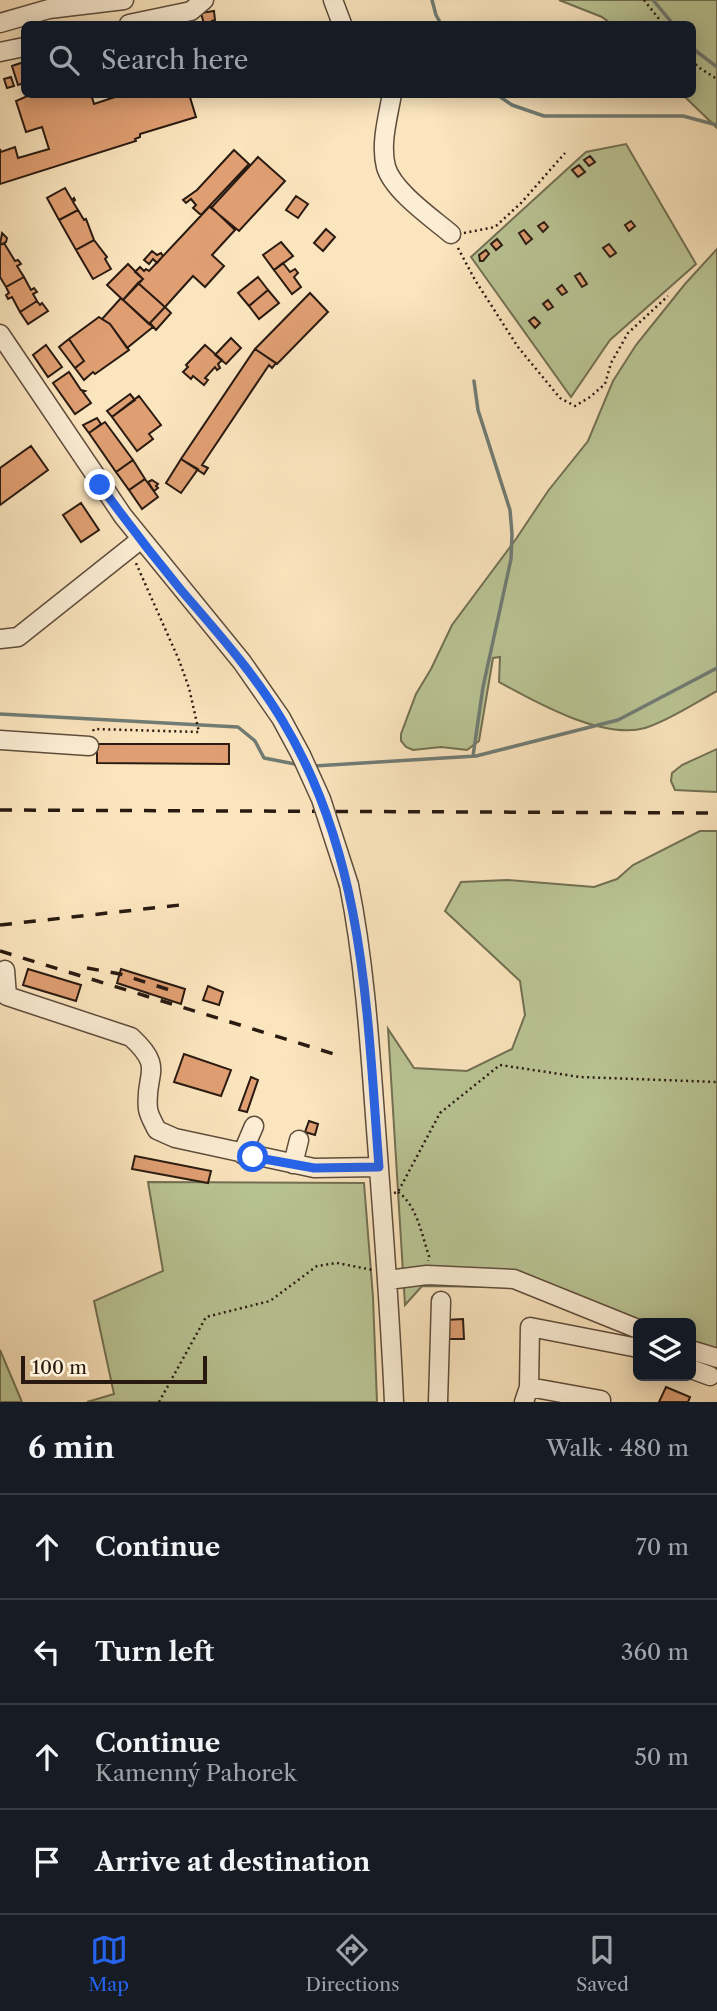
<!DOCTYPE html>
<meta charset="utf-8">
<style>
:root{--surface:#171b24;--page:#20242c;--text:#f1f3f6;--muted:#9ea1a6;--line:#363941;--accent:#2563eb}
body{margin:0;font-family:"Libre Caslon Text",serif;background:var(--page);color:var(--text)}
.controls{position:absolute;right:21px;bottom:21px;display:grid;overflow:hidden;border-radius:10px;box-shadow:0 4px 18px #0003}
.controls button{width:63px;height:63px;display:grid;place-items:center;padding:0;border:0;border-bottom:2px solid var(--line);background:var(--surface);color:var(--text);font:35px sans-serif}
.scale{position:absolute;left:21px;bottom:18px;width:186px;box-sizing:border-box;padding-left:7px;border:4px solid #291a11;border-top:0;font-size:19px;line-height:24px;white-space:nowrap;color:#291a11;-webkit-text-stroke:5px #fceed5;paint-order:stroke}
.stop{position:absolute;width:21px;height:21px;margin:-16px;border:5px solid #2563eb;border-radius:50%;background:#fff}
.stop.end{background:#2563eb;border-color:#fff;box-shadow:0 2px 7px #0008}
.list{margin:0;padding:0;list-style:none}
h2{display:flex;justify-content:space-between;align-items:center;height:91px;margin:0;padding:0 28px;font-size:30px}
h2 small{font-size:23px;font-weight:400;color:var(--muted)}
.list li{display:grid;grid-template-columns:46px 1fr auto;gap:21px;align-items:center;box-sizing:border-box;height:105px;padding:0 28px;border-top:2px solid var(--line)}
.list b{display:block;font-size:26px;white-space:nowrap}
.list p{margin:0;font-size:23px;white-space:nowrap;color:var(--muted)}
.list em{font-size:23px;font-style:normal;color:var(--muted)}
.icon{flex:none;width:38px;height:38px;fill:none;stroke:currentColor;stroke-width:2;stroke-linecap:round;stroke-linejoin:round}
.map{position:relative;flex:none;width:717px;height:1402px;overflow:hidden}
.search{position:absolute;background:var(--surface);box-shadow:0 4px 18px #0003;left:21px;right:21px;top:21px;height:77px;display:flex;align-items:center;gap:18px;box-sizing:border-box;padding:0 24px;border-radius:10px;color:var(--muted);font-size:26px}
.sheet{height:511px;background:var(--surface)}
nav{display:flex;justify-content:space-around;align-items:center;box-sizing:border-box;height:98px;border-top:2px solid var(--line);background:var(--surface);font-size:19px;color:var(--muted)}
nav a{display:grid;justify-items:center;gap:4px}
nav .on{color:var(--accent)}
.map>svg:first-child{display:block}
</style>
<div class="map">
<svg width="717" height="1402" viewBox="0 0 717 1402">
<rect width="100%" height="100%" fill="#fbe5be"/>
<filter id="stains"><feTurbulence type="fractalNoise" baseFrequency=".00286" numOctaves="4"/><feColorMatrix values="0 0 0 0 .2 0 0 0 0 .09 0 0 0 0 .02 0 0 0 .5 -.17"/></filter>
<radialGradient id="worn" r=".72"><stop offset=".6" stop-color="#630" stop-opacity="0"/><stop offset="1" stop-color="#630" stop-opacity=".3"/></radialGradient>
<path fill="#bac595" stroke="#727053" stroke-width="2" d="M559,0H717V128L683,95L692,94V24H611L602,17Z
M626,144L696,264L610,340L571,397L471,257L586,152Z
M717,249V691C695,703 668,721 645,728C603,740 535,702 499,682L500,657L493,658L479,741L467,750L441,747L413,750L406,747L401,741V734L416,694L431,669L452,625L516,539L548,491L588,441L613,381L636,345L685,284Z
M717,749V792L675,790L671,781L672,773L682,765Z
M700,831H717V1364L691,1355V1323H638L514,1287L422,1286L405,1305L388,1029L414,1068L467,1071L512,1049L525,1015L520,981L445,911L461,882L507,880L594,887L617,879L633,865Z
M148,1182L364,1183L373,1297L377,1402H87L114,1394L94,1301L163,1271Z
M0,1350L22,1402H0Z"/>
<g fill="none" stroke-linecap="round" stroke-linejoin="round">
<path stroke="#707c75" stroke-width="3.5" d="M432,0L436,15L441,24
M653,0L673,24
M692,48L717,67
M496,94L512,105L544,116H683L717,125
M0,714L238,727L255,741L264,758L300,765
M473,756L483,687L511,559L512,534L510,510L478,410L474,381
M314,766L476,756L618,720L717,668"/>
</g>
<path fill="#e09f72" stroke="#291a11" stroke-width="2" d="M214,11L215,20L212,21L213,24H204L201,13Z
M24,62V83L18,85L12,66Z
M11,77L14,86L7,88L4,79Z
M32,94H91L94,104L124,94H189L196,117L140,134V137L135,139L136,141L0,184V149L1,152L15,147L18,158L49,149L42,127L26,132L16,101Z
M234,150L249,164L201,215L193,208L196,205L191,199L186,203L183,200L197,190Z
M590,156L595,162L589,166L584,160Z
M258,157L285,181L239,231L211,208Z
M579,165L585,172L578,177L572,170Z
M65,188L72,200L74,198L75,200L73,202L78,210L59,220L47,198Z
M296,196L308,204L298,218L286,210Z
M210,206L235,230L212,255L224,266L205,287L193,276L165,307L138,283L143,279L135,272L140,267L144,271L146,269L149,271Z
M78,210L84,220L86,219L94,240L76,250L59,220Z
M631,221L635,226L629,231L625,225Z
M544,222L548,227L543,232L538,226Z
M326,229L335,237L323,251L314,243Z
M524,230L532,239L526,244L519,233Z
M2,233L7,238L6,242L0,245Z
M497,239L502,245L496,250L491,244Z
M94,240L107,257L105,259L111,269L93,279L76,250Z
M281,242L293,256L274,270L263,255Z
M4,243L15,261L18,260L21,264L17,266L24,277L6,287L0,277V245Z
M609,244L616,253L610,257L603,248Z
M486,250L489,254L483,261H480L479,255Z
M152,251L157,255L161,253L163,256L157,263L153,259L149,264L144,260Z
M283,263L290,272L295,269L298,273L294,277L301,287L292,294L274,270Z
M128,264L143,279L123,300L107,285Z
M580,273L587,284L582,287L575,276Z
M24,277L31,290L34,288L37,292L33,294L37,301L20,312L12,297L8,299L6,295L9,293L6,287Z
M258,277L268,290L249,306L238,293Z
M138,283L165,307L149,324L123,300Z
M562,285L567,292L562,295L557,289Z
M268,290L279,303L259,319L249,306Z
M310,293L328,312L277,364L255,349Z
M121,298L153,327L127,348L110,324L102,319Z
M548,300L553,307L548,310L543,304Z
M37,301L40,305L42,303L48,311L28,324L20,312Z
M165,307L171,313L156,330L150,323Z
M99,317L110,324L129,350L95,374L93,372L84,380L75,368L84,361L69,339Z
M534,317L540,323L535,328L529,321Z
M231,338L241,348L226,364L215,355Z
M69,339L84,361L75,368L59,347Z
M46,345L62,367L48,377L33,355Z
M205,345L222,360L218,364L220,368L217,370L215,367L205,378L208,380L204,385L193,376L191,379L183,372L188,367L186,365Z
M255,349L276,363L272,368L269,365L202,465L208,468L204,474L181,459Z
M69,372L81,390L85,391L83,392L91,403L75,414L53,383Z
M130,394L135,400L112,417L107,411Z
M139,396L161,425L149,434L153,439L137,451L112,417Z
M97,418L101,424L89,433L83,425Z
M105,422L133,460L116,472L89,433Z
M31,446L48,470L0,505V468Z
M181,459L198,469L181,493L166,483Z
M133,460L145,479L129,490L116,472Z
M145,479L158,497L142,509L129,490Z
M152,480L158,484L156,486L158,488L154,491L148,482Z
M81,503L99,530L81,542L63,515Z
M97,744H229V764L97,763Z
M28,969L81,985L76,1001L23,985Z
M121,969L185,989L181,1004L117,983Z
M208,986L223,992L219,1005L203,1000Z
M184,1054L231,1070L221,1096L174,1082Z
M251,1077L258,1080L247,1112L239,1110Z
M309,1121L318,1124L315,1135L305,1132Z
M135,1156L211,1171L208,1183L132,1169Z
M463,1319L464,1339H446L445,1320Z
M666,1387L690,1397L688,1402H659Z"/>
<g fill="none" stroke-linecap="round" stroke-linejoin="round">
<defs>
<path id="minor" d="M333,0L342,24
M0,23L49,9L124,0
M129,24L191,11L204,0
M0,52L24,47
M392,94C388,117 380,144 386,167C393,191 432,218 451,234
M0,334L123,516L242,662L281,718L301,755
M0,639L18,637L140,540
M0,740L89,746
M349,885C365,965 370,1048 376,1129C383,1220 390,1311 394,1402
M5,970L7,996L131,1037C166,1069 144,1073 148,1109C149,1116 154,1124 157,1130L175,1138L314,1168L379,1167
M242,1154L254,1126
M293,1164L299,1140
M388,1280L427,1275L514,1279L638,1329
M691,1350L717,1358
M691,1369L710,1376
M529,1387L601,1400L600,1402
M438,1402L441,1301
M524,1402L529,1387L530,1327L638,1348"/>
</defs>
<use href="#minor" stroke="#5e4d3c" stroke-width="21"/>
<path stroke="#291a11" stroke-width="2.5" stroke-dasharray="2 3.5" stroke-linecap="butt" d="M644,0L663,24
M692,60L698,67L717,79
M464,233L495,227L521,203L565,153
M458,248L475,280L518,347L560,398L575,406L590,397L605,384L611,363L628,333L668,296
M93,731L94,729L199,732L189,688L179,660L135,561
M398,1192C417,1205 422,1236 429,1256L428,1261
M394,1193L398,1192L440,1113L500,1065L580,1077L717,1082
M159,1402L206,1317L270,1301L317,1266L337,1263L373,1270"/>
<use href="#minor" stroke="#fceed5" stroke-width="18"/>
<path stroke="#291a11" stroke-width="3.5" stroke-dasharray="12 12" stroke-linecap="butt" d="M0,810L717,813
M0,925L189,904
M0,951L334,1054
M87,968L120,974L179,993"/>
<defs>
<path id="minor-bridge" d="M301,755L321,799L349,885"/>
</defs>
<use href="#minor-bridge" stroke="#5e4d3c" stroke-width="21" stroke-linecap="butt"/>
<use href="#minor-bridge" stroke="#fceed5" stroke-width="18"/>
</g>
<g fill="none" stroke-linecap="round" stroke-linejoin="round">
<path stroke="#2563eb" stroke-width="9" d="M100,485C126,521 153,556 181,590C217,632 254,673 282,720C365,857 367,1012 379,1167L314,1168L253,1157"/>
</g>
<rect width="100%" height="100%" filter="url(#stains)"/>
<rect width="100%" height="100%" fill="url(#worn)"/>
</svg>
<div class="controls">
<button><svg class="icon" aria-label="layers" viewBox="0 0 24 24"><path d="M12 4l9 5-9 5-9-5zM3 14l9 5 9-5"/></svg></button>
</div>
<div class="scale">100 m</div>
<div class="stop" style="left:253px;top:1157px"></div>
<div class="stop end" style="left:100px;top:485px"></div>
<div class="search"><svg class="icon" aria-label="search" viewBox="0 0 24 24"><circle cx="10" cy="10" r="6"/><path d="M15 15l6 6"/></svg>Search here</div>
</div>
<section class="sheet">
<h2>6 min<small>Walk · 480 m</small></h2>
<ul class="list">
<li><svg class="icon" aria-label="ahead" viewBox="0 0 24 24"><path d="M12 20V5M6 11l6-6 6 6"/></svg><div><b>Continue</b></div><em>70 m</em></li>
<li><svg class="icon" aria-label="left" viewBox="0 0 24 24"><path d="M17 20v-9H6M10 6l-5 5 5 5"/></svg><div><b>Turn left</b></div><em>360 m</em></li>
<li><svg class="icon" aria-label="ahead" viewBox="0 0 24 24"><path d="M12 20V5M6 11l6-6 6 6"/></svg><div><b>Continue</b><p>Kamenný Pahorek</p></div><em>50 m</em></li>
<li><svg class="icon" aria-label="arrive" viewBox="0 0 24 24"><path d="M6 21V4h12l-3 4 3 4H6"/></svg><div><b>Arrive at destination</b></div></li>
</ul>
</section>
<nav>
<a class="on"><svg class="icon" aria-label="map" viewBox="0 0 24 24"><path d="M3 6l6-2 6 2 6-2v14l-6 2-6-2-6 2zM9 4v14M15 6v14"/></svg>Map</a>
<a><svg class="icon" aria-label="directions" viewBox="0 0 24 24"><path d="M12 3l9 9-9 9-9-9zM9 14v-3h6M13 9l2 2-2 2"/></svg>Directions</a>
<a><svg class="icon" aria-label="saved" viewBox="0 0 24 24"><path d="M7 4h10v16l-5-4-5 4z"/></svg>Saved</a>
</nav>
